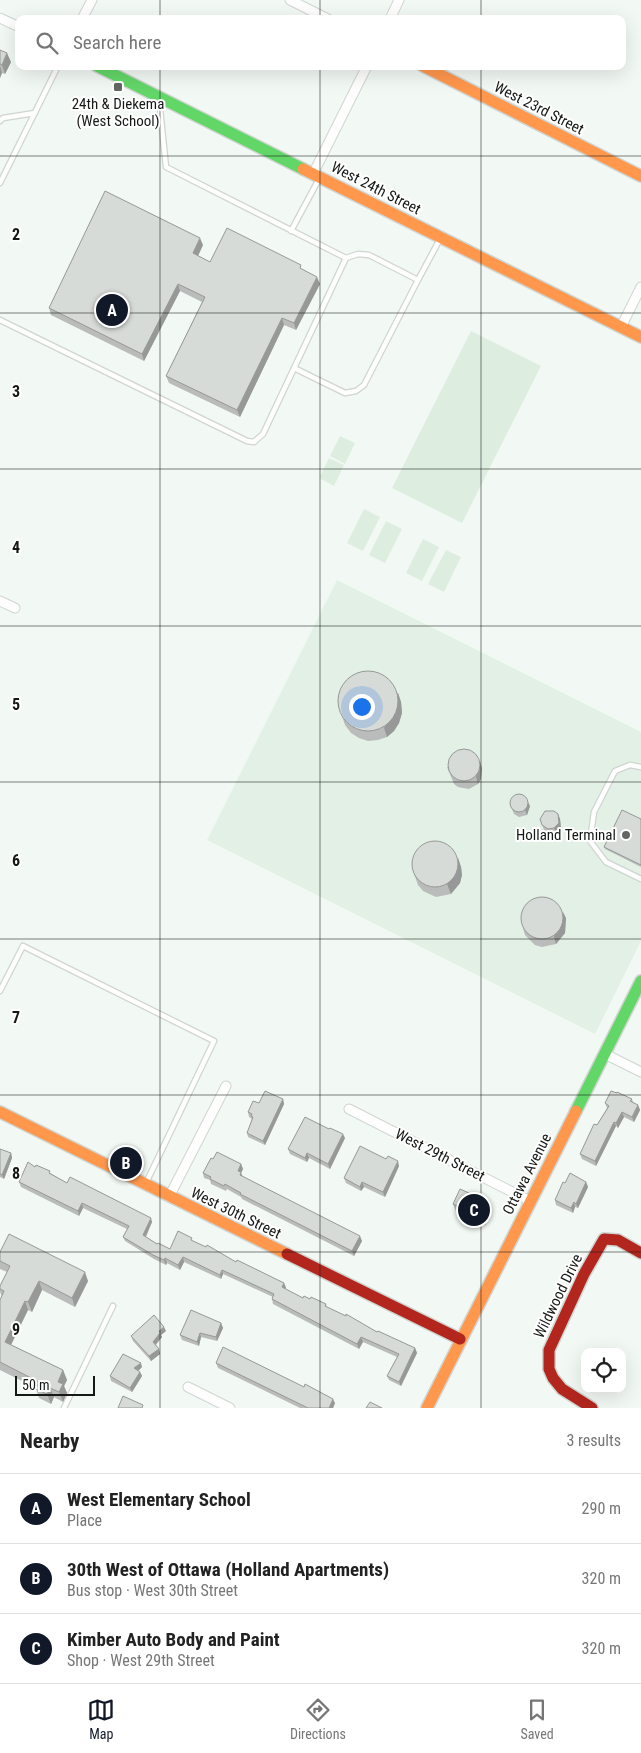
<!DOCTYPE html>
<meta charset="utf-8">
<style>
:root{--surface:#fff;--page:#f6f6f6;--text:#222;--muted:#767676;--line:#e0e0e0;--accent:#111827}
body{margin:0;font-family:"Roboto Condensed",sans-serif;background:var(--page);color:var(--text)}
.controls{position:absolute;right:15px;bottom:15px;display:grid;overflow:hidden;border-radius:10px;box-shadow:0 5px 20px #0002}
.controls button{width:45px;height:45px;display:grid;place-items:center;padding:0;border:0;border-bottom:1px solid var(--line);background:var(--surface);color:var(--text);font:25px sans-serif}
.scale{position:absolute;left:15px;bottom:12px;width:80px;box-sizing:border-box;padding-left:5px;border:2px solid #151916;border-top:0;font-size:14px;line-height:18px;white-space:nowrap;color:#151916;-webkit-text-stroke:4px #fff;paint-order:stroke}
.you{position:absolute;left:361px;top:706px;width:18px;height:18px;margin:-12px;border:4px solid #fff;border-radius:50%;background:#1a73e8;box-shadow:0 0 0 8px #1a73e833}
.badge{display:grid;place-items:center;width:32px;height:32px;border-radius:50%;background:var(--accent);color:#fff;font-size:16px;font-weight:700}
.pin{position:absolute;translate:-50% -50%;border:2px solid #fff;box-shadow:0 1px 5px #0006}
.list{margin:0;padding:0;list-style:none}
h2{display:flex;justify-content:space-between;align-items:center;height:65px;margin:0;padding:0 20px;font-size:21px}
h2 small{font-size:16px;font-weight:400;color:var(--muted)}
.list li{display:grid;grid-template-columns:32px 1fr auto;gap:15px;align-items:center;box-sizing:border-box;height:70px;padding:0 20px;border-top:1px solid var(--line)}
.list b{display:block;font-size:19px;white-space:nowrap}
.list p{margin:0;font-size:16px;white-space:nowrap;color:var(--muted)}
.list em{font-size:16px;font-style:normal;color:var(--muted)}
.icon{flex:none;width:28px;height:28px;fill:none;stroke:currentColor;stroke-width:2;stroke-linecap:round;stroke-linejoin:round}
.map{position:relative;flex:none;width:641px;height:1408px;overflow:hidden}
.search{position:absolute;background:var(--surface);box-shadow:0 5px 20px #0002;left:15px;right:15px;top:15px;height:55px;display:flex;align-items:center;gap:12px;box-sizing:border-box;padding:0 18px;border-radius:10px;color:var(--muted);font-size:19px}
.sheet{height:275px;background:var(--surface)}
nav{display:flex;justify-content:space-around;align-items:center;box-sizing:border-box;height:70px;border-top:1px solid var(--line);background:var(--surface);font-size:14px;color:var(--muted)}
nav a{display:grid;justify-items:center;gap:2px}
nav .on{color:var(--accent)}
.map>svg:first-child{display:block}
</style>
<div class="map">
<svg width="641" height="1408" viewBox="0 0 641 1408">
<rect width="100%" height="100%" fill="#f2f8f3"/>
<path fill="#e3f0e5" d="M337,580L641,732V941L595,1034L207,840Z"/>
<path fill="#ddeee0" d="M471,331L541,366L462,523L392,488Z
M340,436L355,443L345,464L330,456Z
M329,458L344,465L334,486L319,478Z
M364,509L380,517L363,551L347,543Z
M386,521L402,529L385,563L369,555Z
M423,539L439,547L422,581L406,573Z
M446,550L461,557L444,592L428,584Z"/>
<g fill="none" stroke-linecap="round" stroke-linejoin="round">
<defs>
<path id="lane" d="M0,121L3,118L35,113
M0,183L58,66
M291,231L320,177
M346,258L358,254L369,255L418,280L440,239
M0,320L247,441L254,442L263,434L346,258L166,167L159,99
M294,368L345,393L356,391L364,385L418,280
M641,767L630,765L615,771L594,812L590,841L606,862L641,879
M0,991L23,946L214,1041L146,1183
M64,1408L113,1306"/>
<path id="street" d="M290,0L328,19
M0,18L19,27
M82,19L92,0
M390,19L399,0
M313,174L367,66
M621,327L641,287
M0,601L15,608
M605,1054L641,1072
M349,1109L530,1201
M169,1197L226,1086
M188,1387L230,1408"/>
<path id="fast" d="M97,66L303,169
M576,1111L641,981"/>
<path id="slow" d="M423,66L641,176
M303,169L641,337
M0,1112L287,1254
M427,1408L576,1111"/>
<path id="jam" d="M287,1254L460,1339
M592,1408L562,1389L553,1378L549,1369V1350L584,1274L604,1239L618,1240L641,1253"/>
</defs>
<use href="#lane" stroke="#d0d5d1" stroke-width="7"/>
<use href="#street" stroke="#d0d5d1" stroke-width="11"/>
<use href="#fast" stroke="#d0d5d1" stroke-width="14"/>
<use href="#slow" stroke="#d0d5d1" stroke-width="14"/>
<use href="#jam" stroke="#d0d5d1" stroke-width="14"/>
<use href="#lane" stroke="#fdfefd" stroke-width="4.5"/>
<use href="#street" stroke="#fdfefd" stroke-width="9"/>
<use href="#fast" stroke="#63d668" stroke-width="11"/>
<use href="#slow" stroke="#ff974d" stroke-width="11"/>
<use href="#jam" stroke="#b3261e" stroke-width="11"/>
</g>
<path fill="#b9bcba" d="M0,50L11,62L5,74L2,73L0,78Z
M203,245L198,256L210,262L303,270L320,284L296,330L284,325L240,417L169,383L166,376L202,302L180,291L144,361L51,315L49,308Z
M398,693L401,702L402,713L399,723L394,731L387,737L378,740L368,741L359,738L351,733L345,725L339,707Z
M447,767L482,768L481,779L478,784L469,789L458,787L454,784Z
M510,804L530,806L527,815L519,817L514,814Z
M558,814L560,819L561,828L556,833H549L544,830L540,819Z
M641,819V867L605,849L604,847Z
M458,858L461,867L462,875L460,883L451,894L436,897L423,891L418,885L412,868Z
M566,918L565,933L556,944L542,947L535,945L525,935L523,928Z
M283,1099L284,1104L265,1145L248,1137L247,1133L252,1119L249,1117L248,1112L259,1103Z
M632,1099L633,1102L638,1105L640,1110L634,1122L624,1117L618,1128L616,1126L596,1166L582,1159L580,1154L607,1108L605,1103Z
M345,1138L330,1169L309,1158L307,1162L290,1154L288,1149Z
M0,1149L11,1153L12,1158L4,1179L0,1177Z
M213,1159L241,1164L243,1169L241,1173L242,1176L362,1241L354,1256L242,1199L241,1197L227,1189L226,1191L211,1184L210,1180L204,1178L203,1173Z
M399,1166L385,1197L364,1187L361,1191L346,1183L344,1178Z
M35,1167L50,1173L67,1183L152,1222L146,1237L157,1244L170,1249L193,1241L236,1262L284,1283L286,1288L285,1289L303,1298L310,1299L326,1304L327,1308L377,1332L415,1348L417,1353L401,1386L389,1380L387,1376L397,1357L363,1342L359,1349L273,1304L272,1299L273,1297L223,1274L221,1279L184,1262L180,1270L167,1263L166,1265L154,1259L125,1241L123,1237L127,1229L83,1208L79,1216L21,1187L19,1182Z
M586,1182L588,1187L578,1208L575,1207L573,1213L556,1205L555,1200L565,1183Z
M489,1202L491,1209L485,1225L456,1211L453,1204Z
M0,1252L88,1281L75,1307L42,1290L32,1312L28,1310L11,1345L63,1370L67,1380L64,1386L67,1393L63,1402L54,1397L51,1404L39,1398L36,1389V1388L0,1370V1300L2,1297L0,1292V1286L7,1272L0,1269Z
M221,1323L223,1328L217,1341L201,1337L199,1346L182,1340L180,1335Z
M166,1331L161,1335L162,1337L156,1345L159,1349L160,1354L151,1361L133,1341L131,1336Z
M216,1363L335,1403L333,1408H300L218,1368Z
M142,1367L138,1371L140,1372L142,1376L132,1392L111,1381L110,1376Z"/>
<path fill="#969997" d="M7,53L11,62L5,74L2,65Z
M0,66L2,73L0,78Z
M200,238L203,245L196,260L193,253Z
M317,277L320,284L296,330L294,323Z
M178,284L180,291L144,361L142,354Z
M282,318L284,325L240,417L237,410Z
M398,693L401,702L402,713L399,723L394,731L387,737L384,728Z
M480,761L482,768L481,779L478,784L476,777Z
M528,802L530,806L527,815L525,810Z
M558,814L560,819L561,828L556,833L554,828Z
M458,858L461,867L462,875L460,883L451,894L447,884Z
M563,912L566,918L565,933L556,944L554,937Z
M283,1099L284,1104L265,1145L263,1141Z
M638,1105L640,1110L634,1122L632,1117Z
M622,1112L624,1117L618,1128L616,1123Z
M614,1122L616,1126L596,1166L595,1161Z
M343,1134L345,1138L330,1169L328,1164Z
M11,1153L12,1158L4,1179L2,1175Z
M307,1153L309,1158L307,1162L305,1158Z
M398,1161L399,1166L385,1197L383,1192Z
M241,1164L243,1169L241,1173L243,1177L242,1179L238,1171Z
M362,1182L364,1187L361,1191L360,1187Z
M586,1182L588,1187L578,1208L576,1204Z
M489,1202L491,1209L485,1225L482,1218Z
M574,1202L575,1207L573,1213L571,1208Z
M82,1203L83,1208L79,1216L78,1211Z
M151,1218L152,1222L144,1240L143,1235Z
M360,1236L362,1241L354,1256L352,1251Z
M183,1257L184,1262L180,1270L178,1265Z
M165,1258L167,1263L166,1265L164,1260Z
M222,1270L223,1274L221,1279L220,1275Z
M85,1272L88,1281L75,1307L72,1298Z
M39,1281L42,1290L32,1312L28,1302Z
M284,1283L286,1288L283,1292L282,1287Z
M25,1301L28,1310L8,1351L5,1342Z
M221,1323L223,1328L217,1341L216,1337Z
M164,1327L166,1331L161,1335L162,1337L154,1346L153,1342L159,1331Z
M200,1333L201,1337L199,1346L197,1342Z
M361,1337L363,1342L359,1349L357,1344Z
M415,1348L417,1353L401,1386L399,1382Z
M159,1349L160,1354L151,1361L149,1356Z
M141,1363L142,1367L136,1373L134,1368Z
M63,1370L67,1380L64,1386L67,1393L63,1402L59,1392L58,1382Z
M140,1372L142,1376L132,1392L130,1388Z
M50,1388L54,1397L51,1404L47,1394Z
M333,1399L335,1403L333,1408H329Z"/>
<path fill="#d7dbd8" stroke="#969997" d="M0,50L7,53L2,65L0,64Z
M105,191L200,238L193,253L210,262L227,228L301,265L300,268L317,277L294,323L282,318L237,410L166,376L205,297L178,284L142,354L49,308Z
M338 701a30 30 0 1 1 60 0a30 30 0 1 1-60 0Z
M448 765a16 16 0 1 1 32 0a16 16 0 1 1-32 0Z
M510 803a9 9 0 1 1 18 0a9 9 0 1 1-18 0Z
M622,810L641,819V865L604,847Z
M545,811H554L558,814L559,823L554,828L548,829L542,825L540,819Z
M412 864a23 23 0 1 1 46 0a23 23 0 1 1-46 0Z
M521 918a21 21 0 1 1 42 0a21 21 0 1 1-42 0Z
M265,1091L283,1099L263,1141L247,1133L253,1117L251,1116L252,1114L248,1112L253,1101L259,1103Z
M611,1091L617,1093V1092L632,1099L630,1101L638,1105L632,1117L622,1112L616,1123L614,1122L595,1161L580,1154L594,1124L597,1125L609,1106L605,1103Z
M305,1117L329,1129L330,1128L343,1134L328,1164L307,1153L305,1158L288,1149Z
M360,1146L386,1159L388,1156L398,1161L383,1192L362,1182L360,1187L344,1178Z
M0,1149L11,1153L2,1175L0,1174Z
M217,1152L241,1164L238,1171L241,1172L240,1175L360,1236L352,1251L240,1194L241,1193L225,1184L224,1186L210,1179L211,1177L203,1173L211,1158L213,1159Z
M28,1162L35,1167L36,1165L50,1171L49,1173L67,1183L70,1177L151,1218L143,1235L157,1244L158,1243L170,1249L178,1231L192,1238L191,1240L206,1247L207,1245L236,1262L237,1260L284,1283L282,1287L303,1298L304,1296L310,1299L311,1297L326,1304L325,1306L346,1316V1314L377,1332L378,1331L415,1348L399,1382L387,1376L399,1354L361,1337L357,1344L272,1299L274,1294L222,1270L220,1275L183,1257L178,1265L165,1258L164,1260L153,1255L123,1237L129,1226L82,1203L78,1211L19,1182Z
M570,1173L586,1182L576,1204L574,1202L571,1208L555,1200L563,1182L565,1183Z
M460,1189L489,1202L482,1218L453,1204Z
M9,1234L85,1272L72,1298L39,1281L28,1302L25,1301L5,1342L63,1370L58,1382L63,1384L59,1392L50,1388L47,1394L36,1389L39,1382L0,1362V1300L4,1291L0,1289V1286L10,1266L0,1261V1252Z
M191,1310L221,1323L216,1337L200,1333L197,1342L180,1335Z
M154,1315L164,1327L159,1331L160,1333L153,1342L159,1349L149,1356L131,1336Z
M223,1347L304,1387L305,1384L333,1399L329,1408H308L216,1363Z
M123,1354L141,1363L134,1368L140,1372L130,1388L110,1376Z
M123,1396L143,1405L142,1408H118Z
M370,1402L382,1408H366Z"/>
<path fill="none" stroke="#151916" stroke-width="1" stroke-opacity="0.55" d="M160,0V19M320,0V19M481,0V19M160,66V1408M320,66V1408M481,66V1408M0,156H641M0,313H641M0,469H641M0,626H641M0,782H641M0,939H641M0,1095H641M0,1252H641"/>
<g fill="#626763" stroke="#fff" stroke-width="2">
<rect x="113" y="82" width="10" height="10" rx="2.5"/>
<circle cx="626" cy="835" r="5"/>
</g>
<g text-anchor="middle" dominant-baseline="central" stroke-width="4" stroke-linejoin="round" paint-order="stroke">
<g font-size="15" fill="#151916" stroke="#fff">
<text x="118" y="104">24th &amp; Diekema<tspan x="118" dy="17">(West School)</tspan></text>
<text x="616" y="835" text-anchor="end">Holland Terminal</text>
</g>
<g font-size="15" fill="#151916" stroke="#fff">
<text transform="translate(539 108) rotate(27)">West 23rd Street</text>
<text transform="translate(376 188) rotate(27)">West 24th Street</text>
<text transform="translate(440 1155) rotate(27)">West 29th Street</text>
<text transform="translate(527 1174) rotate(-63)">Ottawa Avenue</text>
<text transform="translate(236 1213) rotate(26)">West 30th Street</text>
<text transform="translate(558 1296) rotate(-64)">Wildwood Drive</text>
</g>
</g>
<g font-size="16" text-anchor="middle" font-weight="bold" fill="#151916" stroke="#fff" stroke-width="4" stroke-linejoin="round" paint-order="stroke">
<text x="16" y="240">2</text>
<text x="16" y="397">3</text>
<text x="16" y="553">4</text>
<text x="16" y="710">5</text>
<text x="16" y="866">6</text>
<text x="16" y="1023">7</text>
<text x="16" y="1179">8</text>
<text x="16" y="1335">9</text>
</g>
</svg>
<div class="controls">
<button><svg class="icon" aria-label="locate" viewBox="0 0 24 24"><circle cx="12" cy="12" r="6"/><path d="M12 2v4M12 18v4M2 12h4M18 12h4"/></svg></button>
</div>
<div class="scale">50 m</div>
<div class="you"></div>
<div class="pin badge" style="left:112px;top:310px">A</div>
<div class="pin badge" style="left:126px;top:1163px">B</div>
<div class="pin badge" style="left:474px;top:1210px">C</div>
<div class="search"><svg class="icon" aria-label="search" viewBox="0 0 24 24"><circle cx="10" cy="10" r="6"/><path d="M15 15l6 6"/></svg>Search here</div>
</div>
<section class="sheet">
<h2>Nearby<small>3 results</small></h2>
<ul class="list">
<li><span class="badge">A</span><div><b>West Elementary School</b><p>Place</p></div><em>290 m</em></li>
<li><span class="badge">B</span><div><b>30th West of Ottawa (Holland Apartments)</b><p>Bus stop · West 30th Street</p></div><em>320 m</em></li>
<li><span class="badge">C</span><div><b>Kimber Auto Body and Paint</b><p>Shop · West 29th Street</p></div><em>320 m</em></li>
</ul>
</section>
<nav>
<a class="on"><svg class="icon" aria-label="map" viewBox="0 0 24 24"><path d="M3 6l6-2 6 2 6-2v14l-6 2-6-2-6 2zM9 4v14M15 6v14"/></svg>Map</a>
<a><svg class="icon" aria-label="directions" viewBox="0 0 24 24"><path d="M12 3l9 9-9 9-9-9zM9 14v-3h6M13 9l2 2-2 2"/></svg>Directions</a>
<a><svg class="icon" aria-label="saved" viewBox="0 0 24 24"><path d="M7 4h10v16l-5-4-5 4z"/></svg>Saved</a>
</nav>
